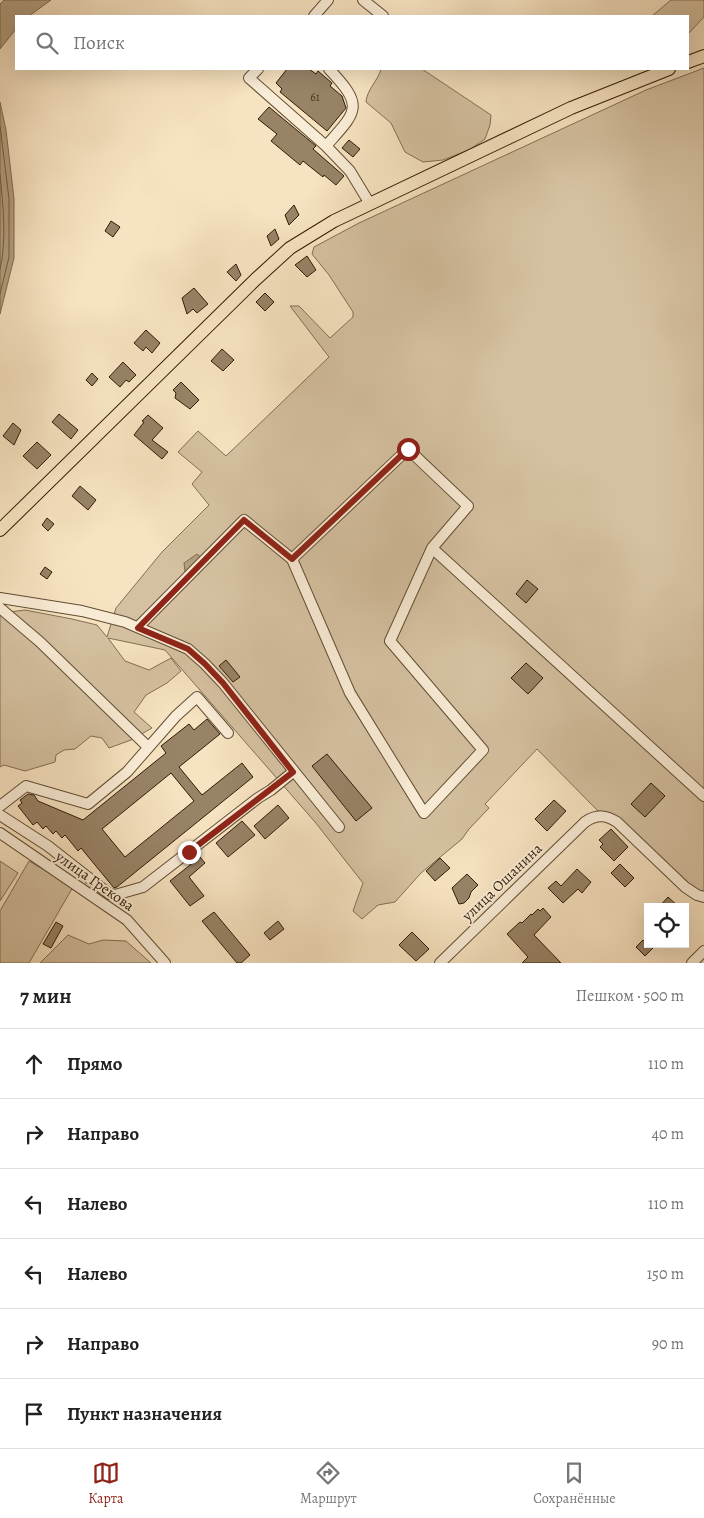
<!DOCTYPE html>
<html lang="ru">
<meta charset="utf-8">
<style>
:root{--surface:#fff;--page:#f2f2f2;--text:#222;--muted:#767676;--line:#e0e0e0;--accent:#8f2418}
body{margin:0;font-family:Alegreya,serif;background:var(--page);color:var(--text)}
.controls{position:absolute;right:15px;bottom:15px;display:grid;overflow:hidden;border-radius:0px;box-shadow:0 5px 20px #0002}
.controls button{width:45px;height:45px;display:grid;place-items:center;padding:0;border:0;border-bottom:1px solid var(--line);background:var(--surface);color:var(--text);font:25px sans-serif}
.stop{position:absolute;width:15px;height:15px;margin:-11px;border:4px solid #8f2418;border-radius:50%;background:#fff}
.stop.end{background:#8f2418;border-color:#fff;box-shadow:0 1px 5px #0008}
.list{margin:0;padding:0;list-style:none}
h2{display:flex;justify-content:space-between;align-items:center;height:65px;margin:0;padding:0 20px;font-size:21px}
h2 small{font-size:16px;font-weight:400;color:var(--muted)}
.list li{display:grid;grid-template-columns:32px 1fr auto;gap:15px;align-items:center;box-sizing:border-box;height:70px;padding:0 20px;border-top:1px solid var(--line)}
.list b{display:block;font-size:19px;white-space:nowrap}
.list em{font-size:16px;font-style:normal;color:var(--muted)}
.icon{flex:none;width:28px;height:28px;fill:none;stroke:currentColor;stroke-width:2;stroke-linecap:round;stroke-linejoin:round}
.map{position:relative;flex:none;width:704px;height:963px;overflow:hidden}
.search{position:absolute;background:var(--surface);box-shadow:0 5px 20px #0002;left:15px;right:15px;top:15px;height:55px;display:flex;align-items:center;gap:12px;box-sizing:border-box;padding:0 18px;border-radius:0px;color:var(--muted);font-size:19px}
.sheet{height:485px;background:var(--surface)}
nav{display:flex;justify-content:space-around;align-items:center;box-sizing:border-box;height:70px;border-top:1px solid var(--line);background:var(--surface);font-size:14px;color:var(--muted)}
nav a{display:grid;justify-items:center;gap:2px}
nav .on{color:var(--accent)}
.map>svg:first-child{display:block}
</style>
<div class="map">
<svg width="704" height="963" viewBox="0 0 704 963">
<rect width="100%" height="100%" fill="#f7e3c1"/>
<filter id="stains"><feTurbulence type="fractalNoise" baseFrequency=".004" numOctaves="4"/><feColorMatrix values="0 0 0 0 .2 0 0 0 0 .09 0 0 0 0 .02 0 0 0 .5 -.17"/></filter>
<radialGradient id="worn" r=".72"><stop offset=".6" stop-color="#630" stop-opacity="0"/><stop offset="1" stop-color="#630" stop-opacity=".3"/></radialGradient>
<path fill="#d5c1a1" stroke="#836e53" d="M671,0H704V17L688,34V16H652Z
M704,68V892L693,889L602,812L598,811L537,749L485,804L489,808L469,829L462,839L421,873L395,902L378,905L362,919L353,911L363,883L315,822L165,650L108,638L125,661L149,670L171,658L181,671L167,683L146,695L134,712L152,728L131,740L109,748L102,738L91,736L75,749L64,750L56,755L55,762L25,771L4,765L0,767V613L25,610L72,619L97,625L107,637L116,608L162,552L209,505L192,484L202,472L178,452L198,431L226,456L329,357L290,306H299L330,338L353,317V312L329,275L312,254L314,247L359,223L646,90Z
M381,69H422L491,115L490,125L485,139L469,150L443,160L423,162L405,152L391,123L366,102C367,89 378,81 381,69Z
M0,861L18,873L0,901Z
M29,861L73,887L29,963H0V911Z
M68,935L89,944L103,940L126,941L151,963H40Z"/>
<path fill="#b49f81" stroke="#806b4f" d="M4,0H51L29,16H16V29L0,49V4Z
M0,102L6,130L14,199V258L0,314Z
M197,554L202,558L195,574L185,572L184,563Z"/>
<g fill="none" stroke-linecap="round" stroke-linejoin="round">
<path stroke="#725e43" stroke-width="1" d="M0,126L9,199V257L0,294
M0,175C3,204 7,241 0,269"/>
</g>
<path fill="#988367" stroke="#311c05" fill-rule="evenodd" d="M287,69H309L316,74L318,71L332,83L330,86L342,96L346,108L327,131L280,92L282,89L276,83Z
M269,107L316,146L313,149L344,176L336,185L324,175L323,177L303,161L300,165L271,141L277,134L258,119Z
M349,140L360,149L353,157L342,148Z
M294,205L299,215L289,225L285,215Z
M111,221L120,227L113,237L105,231Z
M275,229L279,239L271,246L267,236Z
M307,256L316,270L307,277L295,265Z
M236,264L241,275L236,281L227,272Z
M194,288L208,304L197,313L193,309L187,314L182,298Z
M265,293L274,302L265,311L256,302Z
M146,330L160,343L152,353L146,347L143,351L134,343Z
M222,349L234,360L223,371L211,361Z
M123,362L136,375L129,382L126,380L120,387L109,377Z
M92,373L98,379L92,386L86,380Z
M181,382L199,400L190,409L175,398L176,393L173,390Z
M59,414L78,430L71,439L52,422Z
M148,415L163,428L152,440L168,452L162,459L134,435L144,422L142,421Z
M13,423L21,430L14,445L3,436Z
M37,442L51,455L37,469L23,456Z
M80,486L96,500L88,510L72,496Z
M47,518L54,524L48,531L42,525Z
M45,567L52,572L47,579L40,574Z
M527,580L538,589L526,603L516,594Z
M226,660L240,677L233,682L219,666Z
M526,663L543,678L528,694L511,678Z
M207,719L220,734L179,767L202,795L242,763L253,777L117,887L114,888L81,848L78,851L65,835L62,838L56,831L53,834L46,826L43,829L37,822L33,825L18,806L22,803L20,800L28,794L34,795L38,801L83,820L166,753L161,746L189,724L194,730ZM171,773L194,801L125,857L102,829Z
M327,754L372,808L356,821L312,766Z
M651,783L665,796L645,817L631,804Z
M554,800L566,811L547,831L535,819Z
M278,805L289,818L265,839L254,826Z
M242,821L255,835L228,857L216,843Z
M611,829L628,847L614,861L600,847L603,844L599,840Z
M200,857L205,863L189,877L204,896L190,906L170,881Z
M440,858L450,868L435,881L426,871Z
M620,864L634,878L625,887L611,873Z
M577,869L591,882L582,893L578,889L563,903L548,888L556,881L561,886Z
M467,874L478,885L471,892L469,898L464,903L459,904L452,888Z
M668,897L679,907H659Z
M543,908L551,917L534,935L561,963H522L528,957L507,934L520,922L522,923L531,914L532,915L538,909L540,911Z
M214,912L250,955L241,963H237L202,921Z
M278,921L284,929L270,940L264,933Z
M56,922L63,926L51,948L43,944Z
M412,932L429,949L416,961L399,945Z
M643,940L647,944H657L645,956L636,947Z"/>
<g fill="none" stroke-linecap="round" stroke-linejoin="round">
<defs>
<path id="minor" d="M363,0L383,16
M314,16L328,0
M258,69L249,78L326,146L350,171L370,204
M326,146C357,111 365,107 329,69
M408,449L468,506L432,548L390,641L483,750L424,813L350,693L292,559Z
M432,548L704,796
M0,598L82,611L125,622L188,649L205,664L223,683L339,827
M0,608L40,642L148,747
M138,627L244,520L292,559
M0,806L26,786L88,804L127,772L176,716L197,697L228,733
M0,815L48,846L99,886L110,894L115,895L143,887L258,798L271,790L293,772
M0,833L127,920L165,963
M440,963L585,822C597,814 606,815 617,822L685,887L697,895L704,897
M692,963L704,951"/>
<path id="major" d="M688,62L704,56
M0,530L256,279L290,248L334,221L571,108L669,69"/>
</defs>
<use href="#minor" stroke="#624e34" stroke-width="12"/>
<use href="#major" stroke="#311c05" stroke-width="14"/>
<use href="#minor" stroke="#faedd7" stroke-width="10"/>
<use href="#major" stroke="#f7e3c1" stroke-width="12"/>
</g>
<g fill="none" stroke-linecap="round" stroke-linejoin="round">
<path stroke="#8f2418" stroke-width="6" d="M189,852L293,772L223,683L205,664L188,649L138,628L244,520L292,559L408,449"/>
</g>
<g text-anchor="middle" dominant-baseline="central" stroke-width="4" stroke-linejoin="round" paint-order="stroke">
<g font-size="12" fill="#4b361e">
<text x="315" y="97">61</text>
</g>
<g font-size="15" fill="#311c05" stroke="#faedd7">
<text transform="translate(95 881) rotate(35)">улица Грекова</text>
<text transform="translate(502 882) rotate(-44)">улица Ошанина</text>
</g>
</g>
<rect width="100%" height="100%" filter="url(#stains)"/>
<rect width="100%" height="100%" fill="url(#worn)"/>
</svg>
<div class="controls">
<button><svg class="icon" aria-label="locate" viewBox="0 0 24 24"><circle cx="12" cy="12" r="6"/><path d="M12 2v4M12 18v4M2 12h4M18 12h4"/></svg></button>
</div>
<div class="stop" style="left:408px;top:449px"></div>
<div class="stop end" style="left:189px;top:852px"></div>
<div class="search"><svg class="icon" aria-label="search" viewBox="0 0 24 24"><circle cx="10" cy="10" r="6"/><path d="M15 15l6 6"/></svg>Поиск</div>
</div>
<section class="sheet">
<h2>7 мин<small>Пешком · 500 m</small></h2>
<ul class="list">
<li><svg class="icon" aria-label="ahead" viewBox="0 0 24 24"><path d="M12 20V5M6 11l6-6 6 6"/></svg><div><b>Прямо</b></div><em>110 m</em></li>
<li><svg class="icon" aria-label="right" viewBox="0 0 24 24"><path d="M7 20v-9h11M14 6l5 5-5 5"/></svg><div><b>Направо</b></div><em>40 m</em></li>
<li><svg class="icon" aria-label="left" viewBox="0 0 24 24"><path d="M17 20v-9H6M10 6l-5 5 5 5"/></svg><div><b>Налево</b></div><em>110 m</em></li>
<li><svg class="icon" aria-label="left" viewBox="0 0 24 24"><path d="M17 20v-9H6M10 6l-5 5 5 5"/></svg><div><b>Налево</b></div><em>150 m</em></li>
<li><svg class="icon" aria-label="right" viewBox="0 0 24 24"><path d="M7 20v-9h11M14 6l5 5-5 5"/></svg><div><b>Направо</b></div><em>90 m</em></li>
<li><svg class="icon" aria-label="arrive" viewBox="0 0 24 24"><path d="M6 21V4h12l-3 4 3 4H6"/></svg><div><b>Пункт назначения</b></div></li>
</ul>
</section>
<nav>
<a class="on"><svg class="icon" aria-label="map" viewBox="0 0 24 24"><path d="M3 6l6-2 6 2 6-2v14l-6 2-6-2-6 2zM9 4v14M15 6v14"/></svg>Карта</a>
<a><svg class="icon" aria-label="directions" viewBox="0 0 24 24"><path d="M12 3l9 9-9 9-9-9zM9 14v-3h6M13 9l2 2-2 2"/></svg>Маршрут</a>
<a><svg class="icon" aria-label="saved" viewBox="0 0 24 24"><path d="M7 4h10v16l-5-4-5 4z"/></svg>Сохранённые</a>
</nav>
